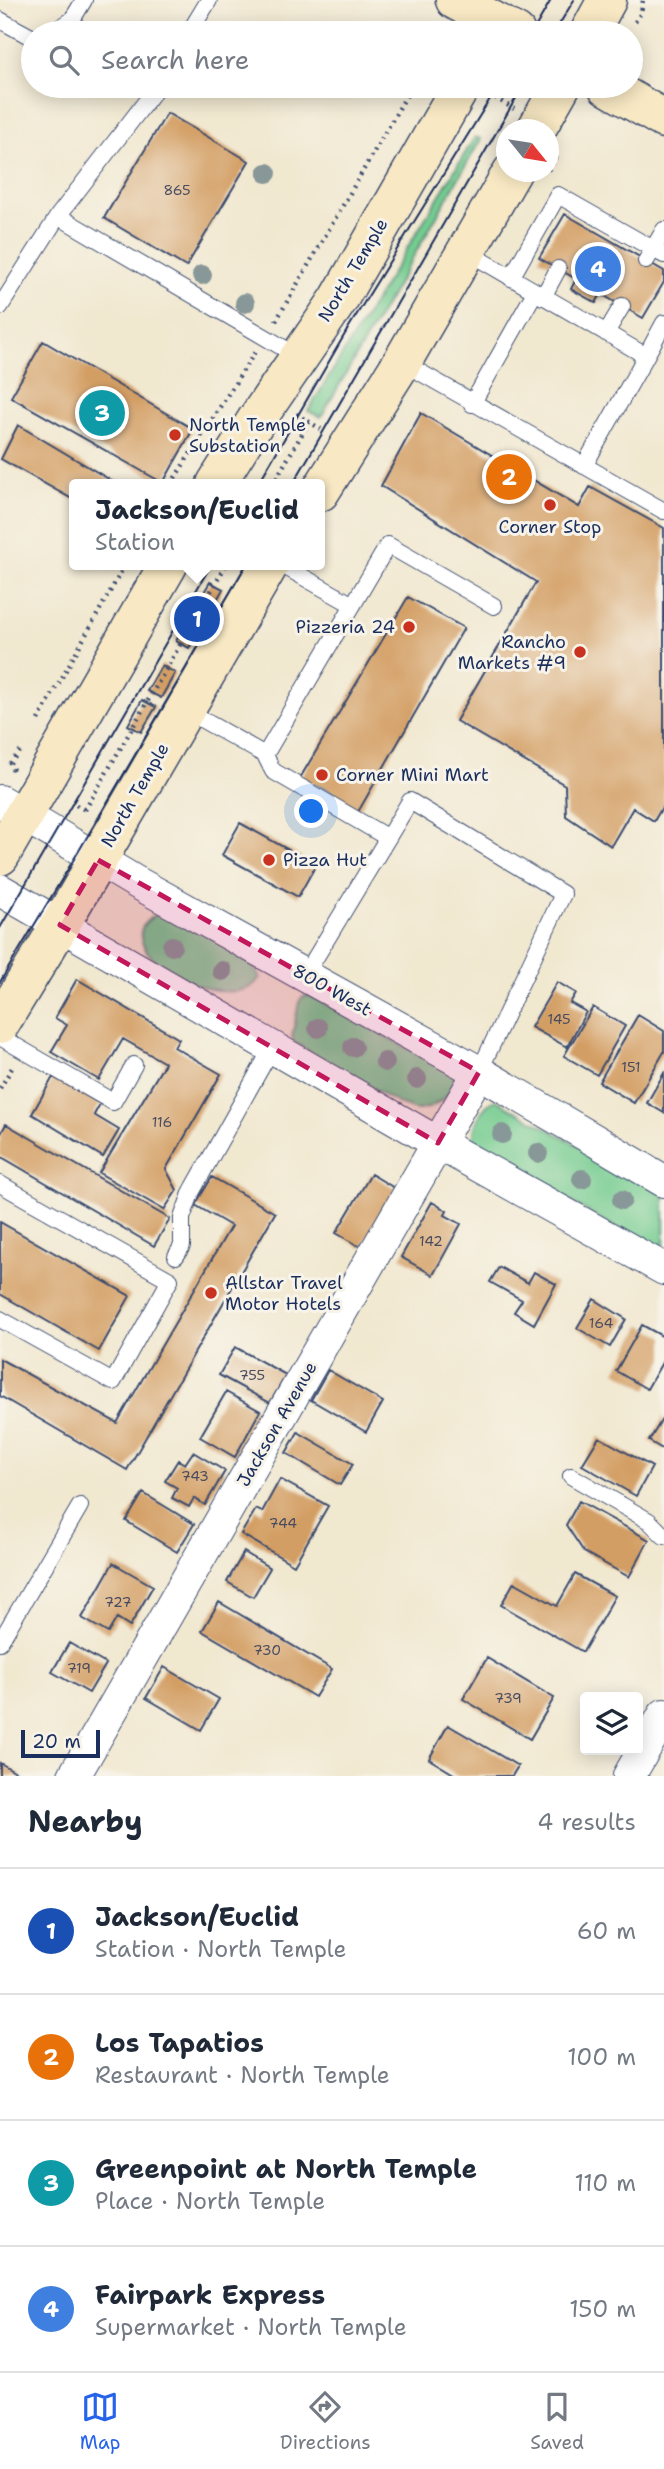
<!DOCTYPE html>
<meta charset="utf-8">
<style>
:root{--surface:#fff;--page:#f2f2f3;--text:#1f2937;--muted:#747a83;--line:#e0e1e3;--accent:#2563eb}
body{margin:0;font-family:"Shantell Sans",sans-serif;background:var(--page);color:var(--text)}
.controls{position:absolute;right:21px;bottom:21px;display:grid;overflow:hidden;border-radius:7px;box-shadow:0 4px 18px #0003}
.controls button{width:63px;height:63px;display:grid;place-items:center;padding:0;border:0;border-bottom:2px solid var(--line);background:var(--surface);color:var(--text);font:35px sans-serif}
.compass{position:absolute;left:496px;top:119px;width:63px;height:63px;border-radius:50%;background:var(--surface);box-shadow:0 4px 18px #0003;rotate:120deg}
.scale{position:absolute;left:21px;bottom:18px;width:79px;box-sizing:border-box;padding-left:7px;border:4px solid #1b2f5e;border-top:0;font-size:19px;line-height:24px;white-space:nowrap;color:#1b2f5e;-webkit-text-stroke:5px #f7f3e8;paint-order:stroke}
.you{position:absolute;left:312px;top:812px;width:24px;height:24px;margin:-18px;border:5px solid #fff;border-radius:50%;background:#1a73e8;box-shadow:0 0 0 10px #1a73e833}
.badge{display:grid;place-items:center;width:46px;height:46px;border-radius:50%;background:var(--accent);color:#fff;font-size:23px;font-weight:700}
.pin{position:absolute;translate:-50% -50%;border:4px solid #fff;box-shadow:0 2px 7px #0006}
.popup{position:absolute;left:69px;top:479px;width:256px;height:91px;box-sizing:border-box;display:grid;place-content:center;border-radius:7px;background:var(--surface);filter:drop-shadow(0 2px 5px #0005);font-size:23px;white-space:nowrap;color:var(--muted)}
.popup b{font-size:26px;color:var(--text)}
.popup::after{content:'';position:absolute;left:50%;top:100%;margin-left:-14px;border:14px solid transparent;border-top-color:var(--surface)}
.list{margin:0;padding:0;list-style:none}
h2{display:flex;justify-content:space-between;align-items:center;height:91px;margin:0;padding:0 28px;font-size:30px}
h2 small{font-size:23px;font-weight:400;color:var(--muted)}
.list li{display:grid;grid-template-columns:46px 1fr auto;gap:21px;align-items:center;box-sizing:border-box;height:126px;padding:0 28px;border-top:2px solid var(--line)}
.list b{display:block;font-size:26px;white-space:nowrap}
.list p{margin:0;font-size:23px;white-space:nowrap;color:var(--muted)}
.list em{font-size:23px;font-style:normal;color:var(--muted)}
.icon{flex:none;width:38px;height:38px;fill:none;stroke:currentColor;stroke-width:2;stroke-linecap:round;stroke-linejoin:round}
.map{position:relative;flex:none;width:664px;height:1776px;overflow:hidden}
.search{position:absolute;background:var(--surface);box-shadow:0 4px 18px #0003;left:21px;right:21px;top:21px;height:77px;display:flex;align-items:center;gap:18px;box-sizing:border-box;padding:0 24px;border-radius:38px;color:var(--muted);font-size:26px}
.sheet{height:595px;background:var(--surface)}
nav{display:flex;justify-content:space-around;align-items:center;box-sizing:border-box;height:98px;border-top:2px solid var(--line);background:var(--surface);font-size:19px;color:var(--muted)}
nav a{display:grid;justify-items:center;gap:4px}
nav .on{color:var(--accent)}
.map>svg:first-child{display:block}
</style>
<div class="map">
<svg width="664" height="1776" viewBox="0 0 664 1776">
<rect width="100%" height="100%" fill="#f7f3e8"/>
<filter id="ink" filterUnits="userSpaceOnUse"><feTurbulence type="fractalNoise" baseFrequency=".0143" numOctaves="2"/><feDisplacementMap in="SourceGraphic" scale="14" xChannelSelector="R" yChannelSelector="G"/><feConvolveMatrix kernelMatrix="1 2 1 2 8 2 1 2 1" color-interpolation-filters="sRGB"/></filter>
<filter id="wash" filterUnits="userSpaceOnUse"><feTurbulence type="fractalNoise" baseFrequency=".00686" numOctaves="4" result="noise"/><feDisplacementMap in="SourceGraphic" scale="28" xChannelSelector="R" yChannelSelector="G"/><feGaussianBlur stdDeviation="1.57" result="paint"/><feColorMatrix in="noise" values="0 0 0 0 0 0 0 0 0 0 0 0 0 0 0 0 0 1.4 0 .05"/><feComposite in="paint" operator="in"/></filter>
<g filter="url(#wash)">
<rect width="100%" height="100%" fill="#f1e8d0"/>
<path fill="#75cc90" stroke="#487e77" stroke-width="2" d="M475,137L481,139L321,417L308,411Z
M165,911L249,959L260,977C234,1025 83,940 165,911Z
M309,995L457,1075C457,1092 434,1110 417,1110C412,1110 406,1106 401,1105L295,1043L292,1037L299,1002L302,997Z
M496,1100L664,1193V1257L475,1145C470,1131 481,1104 496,1100Z"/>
<g id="blocks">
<path fill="#d39e64" d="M167,113L249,161L186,267L104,218Z
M565,214L664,271V282L643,318L601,294L596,303L571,289L576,279L539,258Z
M43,341L193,429L163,483L11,397Z
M421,413L579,507L590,487L664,528V804L654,821L633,808L611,846L566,816L565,785L456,721L536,582L381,486Z
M18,425L117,484H74V500L1,459Z
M210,582L223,589L209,614L195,607Z
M408,597L464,628L358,812L300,778Z
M191,616L204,623L189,648L176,641Z
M162,665L175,673L161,698L147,691Z
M142,700L156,707L141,732L128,725Z
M240,823L316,865L298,897L222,855Z
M77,979L179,1039L174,1047L221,1074L166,1169L177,1190L164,1210L99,1173L165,1063L123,1039L99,1080L51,1052L67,1025L55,1018Z
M557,982L576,993L570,1003L586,1012L567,1047L531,1027Z
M593,1007L625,1026L597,1075L564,1056Z
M638,1015L664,1031V1052L634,1103L599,1082Z
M664,1073V1113L647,1103Z
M53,1077L100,1104L94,1115L119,1130L103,1157L32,1114Z
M6,1124L170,1219L154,1246L0,1156V1135Z
M371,1174L396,1189L362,1248L336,1233Z
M212,1177L275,1213L127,1470L0,1396V1359L117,1423L231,1226L195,1205Z
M432,1202L447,1211L445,1215L461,1224L433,1275L401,1257Z
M0,1222L130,1296L99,1351L0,1294Z
M499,1267L528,1283L534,1272L556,1284L534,1324L514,1312L522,1300L490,1282Z
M594,1299L626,1319L610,1347L577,1328Z
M642,1325L664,1337V1359L647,1389L616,1371Z
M235,1347L286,1375L270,1403L219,1375Z
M328,1370L383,1402L366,1432L311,1400Z
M226,1392L260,1411L235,1457L200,1437Z
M664,1416V1450L649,1441Z
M298,1432L353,1464L340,1485L286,1453Z
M599,1437L652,1467L636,1496L582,1465Z
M193,1452L225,1471L205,1505L194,1498L189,1507L172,1498L177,1488L165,1481L178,1460L185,1464Z
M280,1479L328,1506L294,1565L241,1534L256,1509L262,1512Z
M143,1493L194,1524L177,1552L126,1521Z
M579,1501L649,1540L629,1577L584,1552L566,1525Z
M244,1552L270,1568L253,1597L227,1582Z
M113,1563L153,1586L130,1626L117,1618L108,1633L82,1618Z
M575,1574L615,1596L583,1652L501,1605L514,1582L557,1606Z
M219,1602L332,1669L315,1697L202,1631Z
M69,1643L106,1664L89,1693L52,1672Z
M487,1658L554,1698L530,1739L463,1699Z
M164,1667L219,1699L201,1730L146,1698Z
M448,1725L518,1766L512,1776H457L429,1759Z
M0,1763L23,1776H0Z"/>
</g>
</g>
<g filter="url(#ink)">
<use href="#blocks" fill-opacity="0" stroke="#3b4b6f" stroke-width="2"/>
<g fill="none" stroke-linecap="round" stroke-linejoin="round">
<defs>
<path id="service" d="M0,20L33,38
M52,33L72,20L84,0
M189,33L209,0
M58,216L299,357
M664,230L653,249L664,255
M466,251L646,356L664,323
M511,278L558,195L653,249L646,261
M543,297L558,269
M0,307L58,216L158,86
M606,333L622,306
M402,362L664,511
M472,404L535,292
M584,466L646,356
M282,565L353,605
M185,710L265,755L273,771L388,838
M265,755L388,545L494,606
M305,975L410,801L563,894L479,1072
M0,1037L113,1102L134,1065
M0,1184L170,1280L113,1382L0,1319
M176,1256L182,1246V1218L192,1191L272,1048
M571,1476L649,1521L664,1536
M0,1642L80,1506"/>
<path id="minor" d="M0,801L134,881L479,1072L664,1181
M0,890L438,1143L664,1269
M74,1776L479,1072
M629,1776L664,1715"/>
<path id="secondary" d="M455,0L516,33
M589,33L607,0
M607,86L664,119
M536,130L561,86
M216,484L257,419L339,299L461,86
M320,492L402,362L512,172
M0,856L168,565
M0,1024L60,925L269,565"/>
</defs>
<use href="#service" stroke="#3b4b6f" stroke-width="18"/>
<use href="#minor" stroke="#3b4b6f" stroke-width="34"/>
<use href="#secondary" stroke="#3b4b6f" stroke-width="41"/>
<path stroke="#3b4b6f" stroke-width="4.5" stroke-dasharray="2 5" stroke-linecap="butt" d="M635,22L641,13L643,0
M489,94L514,109
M548,170L557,156
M276,321L412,86
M296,414L321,429
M171,484L255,352
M273,484L309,422
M38,720L125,565
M13,770L10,763L22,749
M76,805L87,811
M85,810L226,565
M0,1088L12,1068"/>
<use href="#service" stroke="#fff" stroke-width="16"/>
<use href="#minor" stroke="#fff" stroke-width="32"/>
<use href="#secondary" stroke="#f8e8c3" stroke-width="38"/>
<path stroke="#1b2f5e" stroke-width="2" d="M532,33L551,0
M554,33L574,0
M258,484L349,327L498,86
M293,484L523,86
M0,928L211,565
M0,982L80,849L246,565"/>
</g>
<g fill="#889898">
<circle cx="267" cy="173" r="10"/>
<circle cx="202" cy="275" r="10"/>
<circle cx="245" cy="303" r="10"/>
<circle cx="172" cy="946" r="10"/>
<circle cx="222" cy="971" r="10"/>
<circle cx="318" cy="1028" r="10"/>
<circle cx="353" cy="1047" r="10"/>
<circle cx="385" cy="1062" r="10"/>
<circle cx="417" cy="1079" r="10"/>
<circle cx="502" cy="1134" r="10"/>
<circle cx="538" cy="1153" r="10"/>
<circle cx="582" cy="1179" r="10"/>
<circle cx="622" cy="1200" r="10"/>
</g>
</g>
<path fill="#c2185b" fill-opacity="0.2" stroke="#c2185b" stroke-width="5" stroke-dasharray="14 9" stroke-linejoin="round" d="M98,860L479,1072L438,1143L60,925Z"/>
<g fill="#c8321e" stroke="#f7f3e8" stroke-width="2.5">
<circle cx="175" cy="435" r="7"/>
<circle cx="550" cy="505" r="7"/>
<circle cx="409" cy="627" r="7"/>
<circle cx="580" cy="652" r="7"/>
<circle cx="322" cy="775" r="7"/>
<circle cx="269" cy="860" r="7"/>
<circle cx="211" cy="1293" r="7"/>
</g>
<g text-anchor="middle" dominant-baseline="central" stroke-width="6" stroke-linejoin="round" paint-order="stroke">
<g font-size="14" fill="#494b60">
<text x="177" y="190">865</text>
<text x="559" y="1019">145</text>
<text x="631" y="1067">151</text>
<text x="162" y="1122">116</text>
<text x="431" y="1241">142</text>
<text x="601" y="1323">164</text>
<text x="252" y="1375">755</text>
<text x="195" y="1476">743</text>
<text x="283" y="1523">744</text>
<text x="118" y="1602">727</text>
<text x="267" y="1650">730</text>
<text x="79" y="1668">719</text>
<text x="508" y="1698">739</text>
</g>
<g font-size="18" fill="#1b2f5e" stroke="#f7f3e8">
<text transform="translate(353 270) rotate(-59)">North Temple</text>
<text transform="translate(135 795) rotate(-60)">North Temple</text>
<text transform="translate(332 990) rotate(29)">800 West</text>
<text transform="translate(277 1424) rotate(-60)">Jackson Avenue</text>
</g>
<g font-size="18" fill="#1b2f5e" stroke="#f7f3e8" text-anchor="start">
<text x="189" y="425">North Temple<tspan x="189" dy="21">Substation</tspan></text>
<text x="550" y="527" text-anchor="middle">Corner Stop</text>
<text x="395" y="627" text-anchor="end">Pizzeria 24</text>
<text x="566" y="642" text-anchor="end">Rancho<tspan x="566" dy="21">Markets #9</tspan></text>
<text x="336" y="775">Corner Mini Mart</text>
<text x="283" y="860">Pizza Hut</text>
<text x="225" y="1283">Allstar Travel<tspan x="225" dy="21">Motor Hotels</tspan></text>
</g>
</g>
</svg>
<div class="controls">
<button><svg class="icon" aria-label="layers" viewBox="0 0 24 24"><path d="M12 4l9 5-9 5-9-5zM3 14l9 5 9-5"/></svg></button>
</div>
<svg class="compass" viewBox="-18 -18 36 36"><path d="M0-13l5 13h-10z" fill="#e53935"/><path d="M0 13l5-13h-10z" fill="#747a83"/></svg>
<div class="scale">20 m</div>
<div class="you"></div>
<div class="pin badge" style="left:197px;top:619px;background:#1a4fb4">1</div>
<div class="popup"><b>Jackson/Euclid</b>Station</div>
<div class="pin badge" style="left:509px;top:477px;background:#e8710a">2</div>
<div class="pin badge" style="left:102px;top:413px;background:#0f9aa8">3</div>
<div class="pin badge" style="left:598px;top:269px;background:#3f7fe0">4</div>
<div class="search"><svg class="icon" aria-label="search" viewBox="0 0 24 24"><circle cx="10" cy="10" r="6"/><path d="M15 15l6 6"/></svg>Search here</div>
</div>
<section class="sheet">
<h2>Nearby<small>4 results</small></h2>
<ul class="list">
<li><span class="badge" style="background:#1a4fb4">1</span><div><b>Jackson/Euclid</b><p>Station · North Temple</p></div><em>60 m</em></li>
<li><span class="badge" style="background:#e8710a">2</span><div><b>Los Tapatios</b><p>Restaurant · North Temple</p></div><em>100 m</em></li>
<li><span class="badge" style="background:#0f9aa8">3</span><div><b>Greenpoint at North Temple</b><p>Place · North Temple</p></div><em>110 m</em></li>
<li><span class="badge" style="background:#3f7fe0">4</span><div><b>Fairpark Express</b><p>Supermarket · North Temple</p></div><em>150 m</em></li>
</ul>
</section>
<nav>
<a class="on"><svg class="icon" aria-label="map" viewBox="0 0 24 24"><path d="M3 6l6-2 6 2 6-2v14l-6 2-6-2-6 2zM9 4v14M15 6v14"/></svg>Map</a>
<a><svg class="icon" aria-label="directions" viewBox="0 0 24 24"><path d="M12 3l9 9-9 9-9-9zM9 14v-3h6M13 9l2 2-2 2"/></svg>Directions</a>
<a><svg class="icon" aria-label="saved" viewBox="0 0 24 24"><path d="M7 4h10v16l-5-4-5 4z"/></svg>Saved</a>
</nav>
